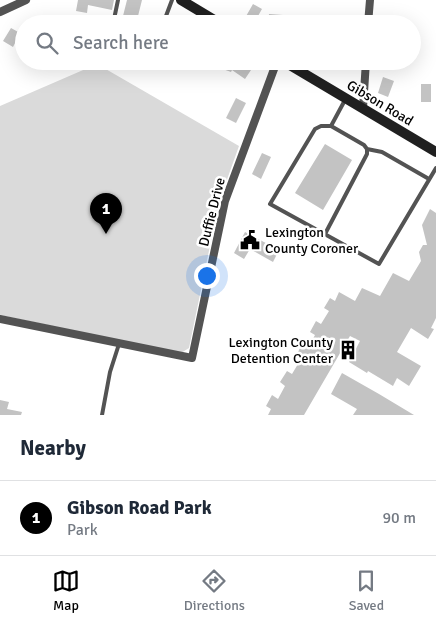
<!DOCTYPE html>
<style>
:root{--surface:#fff;--page:#f6f6f7;--text:#1f2937;--muted:#747a83;--line:#e0e1e3;--accent:#000}
body{margin:0;font-family:Signika,sans-serif;background:var(--page);color:var(--text)}
.you{position:absolute;left:206px;top:275px;width:18px;height:18px;margin:-12px;border:4px solid #fff;border-radius:50%;background:#1a73e8;box-shadow:0 0 0 8px #1a73e833}
.badge{display:grid;place-items:center;width:32px;height:32px;border-radius:50%;background:var(--accent);color:#fff;font-size:16px;font-weight:700}
.pin{position:absolute;translate:-50% -41px;filter:drop-shadow(0 1px 2px #0008)}
.pin::after{content:'';position:absolute;top:26px;width:18px;height:15px;background:inherit;clip-path:polygon(0 0,100% 0,50% 100%)}
.list{margin:0;padding:0;list-style:none}
h2{display:flex;justify-content:space-between;align-items:center;height:65px;margin:0;padding:0 20px;font-size:21px}
h2 small{font-size:16px;font-weight:400;color:var(--muted)}
.list li{display:grid;grid-template-columns:32px 1fr auto;gap:15px;align-items:center;box-sizing:border-box;height:75px;padding:0 20px;border-top:1px solid var(--line)}
.list b{display:block;font-size:19px;white-space:nowrap}
.list p{margin:0;font-size:16px;white-space:nowrap;color:var(--muted)}
.list em{font-size:16px;font-style:normal;color:var(--muted)}
.icon{flex:none;width:28px;height:28px;fill:none;stroke:currentColor;stroke-width:2;stroke-linecap:round;stroke-linejoin:round}
.map{position:relative;flex:none;width:436px;height:415px;overflow:hidden}
.search{position:absolute;background:var(--surface);box-shadow:0 5px 20px #0002;left:15px;right:15px;top:15px;height:55px;display:flex;align-items:center;gap:12px;box-sizing:border-box;padding:0 18px;border-radius:28px;color:var(--muted);font-size:19px}
.sheet{height:140px;background:var(--surface)}
nav{display:flex;justify-content:space-around;align-items:center;box-sizing:border-box;height:70px;border-top:1px solid var(--line);background:var(--surface);font-size:14px;color:var(--muted)}
nav a{display:grid;justify-items:center;gap:2px}
nav .on{color:var(--accent)}
.map>svg:first-child{display:block}
</style>
<div class="map">
<svg width="436" height="415" viewBox="0 0 436 415">
<rect width="100%" height="100%" fill="#fff"/>
<path fill="#dadada" d="M97,64L239,146L219,202L189,348L181,353L0,315V106Z"/>
<path fill="#c3c3c3" d="M78,0H114L112,10L88,5L87,13L76,11Z
M127,0H142L136,24H121Z
M253,4L262,9L254,23L245,18Z
M269,14L283,15L282,24H268Z
M45,16H56V24H44Z
M11,28L20,33L13,47L3,41Z
M223,61H257L245,79L232,70L231,72L220,68Z
M383,77L394,81L388,97L378,93Z
M421,84H431V102H421Z
M236,98L246,103L236,123L226,118Z
M325,144L352,160L323,210L295,193Z
M262,153L271,157L261,179L252,174Z
M430,209L436,213V318L431,328L434,329L428,339L411,328L397,352L421,366L409,386L397,378L393,386L368,371L367,373L349,362L360,341L350,336L304,415H268L271,409L266,406L272,395L278,399L285,386L280,382L287,371L292,374L301,359L296,356L302,344L308,348L315,335L310,332L316,321L321,324L329,311L324,308L330,298L335,301L339,292L355,301L362,288L380,296L393,273L409,281L421,261L419,252L423,245H427L422,225Z
M245,232L279,250L273,262L250,249L244,259L234,253Z
M342,373L379,394L414,415H353L357,409L331,394Z
M0,400L9,402L7,409L22,412L21,415H0Z"/>
<g fill="none" stroke-linecap="round" stroke-linejoin="round">
<path stroke="#535353" stroke-width="4" d="M113,24L118,0
M163,24L172,0
M345,100L331,126H321L315,129L270,204L379,264L436,168
M367,149L382,152L429,179
M325,234L367,154V149L364,145L331,126
M102,415L110,372L119,344"/>
<path stroke="#535353" stroke-width="8" d="M0,12L26,0
M368,24L370,0
M363,108L366,61
M0,319L192,358L225,201L277,61"/>
<path stroke="#202020" stroke-width="10" d="M181,0L221,24
M283,61L436,152"/>
</g>
<defs>
<symbol id="civic-bare" viewBox="-9 -9 18 18"><path d="M-.6-6.5H3V-4.5H.6V-3L4-1V1h2V6H-6V1h2V-1L-.6-3ZM-1.2 2.5V6h2.4V2.5Z" fill="#000" stroke="#fff" stroke-width="2.5" paint-order="stroke"/></symbol>
<symbol id="building-bare" viewBox="-9 -9 18 18"><path d="M-4-6H4V6H1V3H-1V6H-4ZM-2.5-4.3h1.7v1.8h-1.7ZM.8-4.3h1.7v1.8H.8ZM-2.5-1h1.7V.8h-1.7ZM.8-1h1.7V.8H.8Z" fill="#000" stroke="#fff" stroke-width="2.5" paint-order="stroke"/></symbol>
</defs>
<g fill-rule="evenodd">
<use href="#civic-bare" x="236" y="226" width="28" height="28"/>
<use href="#building-bare" x="334" y="336" width="28" height="28"/>
</g>
<g text-anchor="middle" dominant-baseline="central" stroke-width="5" stroke-linejoin="round" paint-order="stroke">
<g font-size="14" fill="#000" stroke="#fff">
<text transform="translate(380 103) rotate(31)">Gibson Road</text>
<text transform="translate(212 212) rotate(-76)">Duffie Drive</text>
</g>
<g font-size="14" fill="#000" stroke="#fff" text-anchor="start">
<text x="265" y="232">Lexington<tspan x="265" dy="16">County Coroner</tspan></text>
<text x="333" y="342" text-anchor="end">Lexington County<tspan x="333" dy="16">Detention Center</tspan></text>
</g>
</g>
</svg>
<div class="you"></div>
<div class="pin badge" style="left:106px;top:234px">1</div>
<div class="search"><svg class="icon" aria-label="search" viewBox="0 0 24 24"><circle cx="10" cy="10" r="6"/><path d="M15 15l6 6"/></svg>Search here</div>
</div>
<section class="sheet">
<h2>Nearby<small></small></h2>
<ul class="list">
<li><span class="badge">1</span><div><b>Gibson Road Park</b><p>Park</p></div><em>90 m</em></li>
</ul>
</section>
<nav>
<a class="on"><svg class="icon" aria-label="map" viewBox="0 0 24 24"><path d="M3 6l6-2 6 2 6-2v14l-6 2-6-2-6 2zM9 4v14M15 6v14"/></svg>Map</a>
<a><svg class="icon" aria-label="directions" viewBox="0 0 24 24"><path d="M12 3l9 9-9 9-9-9zM9 14v-3h6M13 9l2 2-2 2"/></svg>Directions</a>
<a><svg class="icon" aria-label="saved" viewBox="0 0 24 24"><path d="M7 4h10v16l-5-4-5 4z"/></svg>Saved</a>
</nav>
